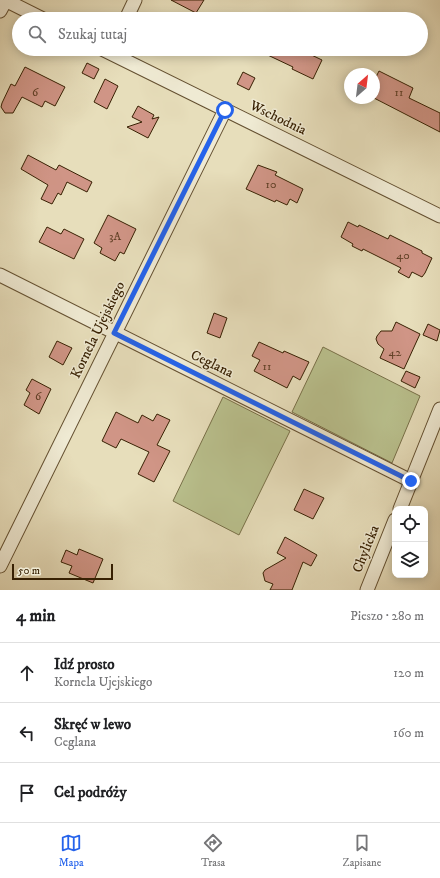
<!DOCTYPE html>
<html lang="pl">
<meta charset="utf-8">
<style>
:root{--surface:#fff;--page:#f2f2f2;--text:#202124;--muted:#757577;--line:#e0e0e0;--accent:#2563eb}
body{margin:0;font-family:"IM FELL DW Pica",serif;background:var(--page);color:var(--text)}
.controls{position:absolute;right:12px;bottom:12px;display:grid;overflow:hidden;border-radius:8px;box-shadow:0 2px 10px #0003}
.controls button{width:36px;height:36px;display:grid;place-items:center;padding:0;border:0;border-bottom:1px solid var(--line);background:var(--surface);color:var(--text);font:20px sans-serif}
.compass{position:absolute;left:344px;top:68px;width:36px;height:36px;border-radius:50%;background:var(--surface);box-shadow:0 2px 10px #0003;rotate:28deg}
.scale{position:absolute;left:12px;bottom:10px;width:101px;box-sizing:border-box;padding-left:4px;border:2px solid #382103;border-top:0;font-size:11px;line-height:14px;white-space:nowrap;color:#382103;-webkit-text-stroke:3px #efead3;paint-order:stroke}
.stop{position:absolute;width:12px;height:12px;margin:-9px;border:3px solid #2563eb;border-radius:50%;background:#fff}
.stop.end{background:#2563eb;border-color:#fff;box-shadow:0 1px 4px #0008}
.list{margin:0;padding:0;list-style:none}
h2{display:flex;justify-content:space-between;align-items:center;height:52px;margin:0;padding:0 16px;font-size:17px}
h2 small{font-size:13px;font-weight:400;color:var(--muted)}
.list li{display:grid;grid-template-columns:26px 1fr auto;gap:12px;align-items:center;box-sizing:border-box;height:60px;padding:0 16px;border-top:1px solid var(--line)}
.list b{display:block;font-size:15px;white-space:nowrap}
.list p{margin:0;font-size:13px;white-space:nowrap;color:var(--muted)}
.list em{font-size:13px;font-style:normal;color:var(--muted)}
.icon{flex:none;width:22px;height:22px;fill:none;stroke:currentColor;stroke-width:2;stroke-linecap:round;stroke-linejoin:round}
.map{position:relative;flex:none;width:440px;height:590px;overflow:hidden}
.search{position:absolute;background:var(--surface);box-shadow:0 2px 10px #0003;left:12px;right:12px;top:12px;height:44px;display:flex;align-items:center;gap:10px;box-sizing:border-box;padding:0 14px;border-radius:22px;color:var(--muted);font-size:15px}
.sheet{height:232px;background:var(--surface)}
nav{display:flex;justify-content:space-around;align-items:center;box-sizing:border-box;height:56px;border-top:1px solid var(--line);background:var(--surface);font-size:11px;color:var(--muted)}
nav a{display:grid;justify-items:center;gap:2px}
nav .on{color:var(--accent)}
.map>svg:first-child{display:block}
</style>
<div class="map">
<svg width="440" height="590" viewBox="0 0 440 590">
<rect width="100%" height="100%" fill="#e7debb"/>
<filter id="stains"><feTurbulence type="fractalNoise" baseFrequency=".005" numOctaves="4"/><feColorMatrix values="0 0 0 0 .2 0 0 0 0 .09 0 0 0 0 .02 0 0 0 .5 -.17"/></filter>
<radialGradient id="worn" r=".72"><stop offset=".6" stop-color="#630" stop-opacity="0"/><stop offset="1" stop-color="#630" stop-opacity=".3"/></radialGradient>
<path fill="#b9c08d" stroke="#787048" d="M323,347L420,396L392,463L292,412Z
M223,397L290,431L239,535L173,501Z"/>
<path fill="#d09586" stroke="#382103" d="M171,0H204L196,13Z
M255,49H299L322,60L313,79L292,69L293,67Z
M87,63L99,69L94,79L82,73Z
M25,67L65,87L55,106L45,101L42,107L22,97L13,113H5L1,107L2,103L11,84L15,86Z
M379,71L413,88L409,98L440,113V132L374,98V81Z
M243,72L255,78L249,90L237,84Z
M105,79L118,86L107,109L94,102Z
M138,106L154,115L152,119L159,117L148,138L127,127L142,122L132,117Z
M28,155L56,170L59,165L92,182L87,192L67,182L61,195L58,193L52,204L41,199L48,185L21,169Z
M258,165L277,172L275,175L303,189L297,203L290,199L287,205L276,200L275,202L246,189Z
M108,215L136,229L124,254L120,252L115,261L100,253L102,248L94,243Z
M348,222L358,227L359,225L388,239L390,235L422,251V253L432,258L425,273L422,277L412,272L409,278L398,272L401,268L363,249L362,251L352,246L353,244L341,237Z
M47,227L61,234L64,229L84,239L74,259L39,242Z
M214,313L227,318L220,338L207,333Z
M396,322L420,334L404,369L380,358L384,349L378,344L376,339L377,336L381,331H392Z
M428,324L440,330L437,341L423,335Z
M57,341L72,348L63,365L49,357Z
M259,342L283,353L284,351L309,362L300,380L293,376L287,388L254,371L260,360L252,356Z
M406,371L420,377L415,388L401,381Z
M32,379L51,389L39,414L24,405L30,393L26,390Z
M116,412L138,423L142,415L153,421L157,414L170,420L157,445L170,451L154,482L138,474L149,452L121,439L116,448L102,441Z
M304,489L324,498L313,519L294,510Z
M285,537L317,555L311,566L303,562L292,590H270L273,584L265,581L263,573L265,570L286,558L277,553Z
M79,549L103,559L93,583L69,573L72,566L61,562L66,550L77,555Z"/>
<g fill="none" stroke-linecap="round" stroke-linejoin="round">
<defs>
<path id="minor" d="M5,0L43,19
M0,11L6,0
M126,19L135,0
M102,49L440,216
M0,275L411,481
M400,509L440,409
M0,566L225,110
M367,590L395,520"/>
</defs>
<use href="#minor" stroke="#645031" stroke-width="15"/>
<use href="#minor" stroke="#efead3" stroke-width="13"/>
</g>
<g fill="none" stroke-linecap="round" stroke-linejoin="round">
<path stroke="#2563eb" stroke-width="5" d="M225,110L114,333L411,481"/>
</g>
<g text-anchor="middle" dominant-baseline="central" stroke-width="3" stroke-linejoin="round" paint-order="stroke">
<g font-size="12" fill="#5e3e24">
<text x="35" y="92">6</text>
<text x="399" y="92">11</text>
<text x="271" y="184">10</text>
<text x="115" y="236">3A</text>
<text x="403" y="255">40</text>
<text x="395" y="352">42</text>
<text x="267" y="366">11</text>
<text x="38" y="396">6</text>
</g>
<g font-size="14" fill="#382103" stroke="#efead3">
<text transform="translate(278 118) rotate(26)">Wschodnia</text>
<text transform="translate(98 330) rotate(-64)">Kornela Ujejskiego</text>
<text transform="translate(212 364) rotate(26)">Ceglana</text>
<text transform="translate(366 549) rotate(-68)">Chylicka</text>
</g>
</g>
<rect width="100%" height="100%" filter="url(#stains)"/>
<rect width="100%" height="100%" fill="url(#worn)"/>
</svg>
<div class="controls">
<button><svg class="icon" aria-label="locate" viewBox="0 0 24 24"><circle cx="12" cy="12" r="6"/><path d="M12 2v4M12 18v4M2 12h4M18 12h4"/></svg></button>
<button><svg class="icon" aria-label="layers" viewBox="0 0 24 24"><path d="M12 4l9 5-9 5-9-5zM3 14l9 5 9-5"/></svg></button>
</div>
<svg class="compass" viewBox="-18 -18 36 36"><path d="M0-13l5 13h-10z" fill="#e53935"/><path d="M0 13l5-13h-10z" fill="#757577"/></svg>
<div class="scale">50 m</div>
<div class="stop" style="left:225px;top:110px"></div>
<div class="stop end" style="left:411px;top:481px"></div>
<div class="search"><svg class="icon" aria-label="search" viewBox="0 0 24 24"><circle cx="10" cy="10" r="6"/><path d="M15 15l6 6"/></svg>Szukaj tutaj</div>
</div>
<section class="sheet">
<h2>4 min<small>Pieszo · 280 m</small></h2>
<ul class="list">
<li><svg class="icon" aria-label="ahead" viewBox="0 0 24 24"><path d="M12 20V5M6 11l6-6 6 6"/></svg><div><b>Idź prosto</b><p>Kornela Ujejskiego</p></div><em>120 m</em></li>
<li><svg class="icon" aria-label="left" viewBox="0 0 24 24"><path d="M17 20v-9H6M10 6l-5 5 5 5"/></svg><div><b>Skręć w lewo</b><p>Ceglana</p></div><em>160 m</em></li>
<li><svg class="icon" aria-label="arrive" viewBox="0 0 24 24"><path d="M6 21V4h12l-3 4 3 4H6"/></svg><div><b>Cel podróży</b></div></li>
</ul>
</section>
<nav>
<a class="on"><svg class="icon" aria-label="map" viewBox="0 0 24 24"><path d="M3 6l6-2 6 2 6-2v14l-6 2-6-2-6 2zM9 4v14M15 6v14"/></svg>Mapa</a>
<a><svg class="icon" aria-label="directions" viewBox="0 0 24 24"><path d="M12 3l9 9-9 9-9-9zM9 14v-3h6M13 9l2 2-2 2"/></svg>Trasa</a>
<a><svg class="icon" aria-label="saved" viewBox="0 0 24 24"><path d="M7 4h10v16l-5-4-5 4z"/></svg>Zapisane</a>
</nav>
